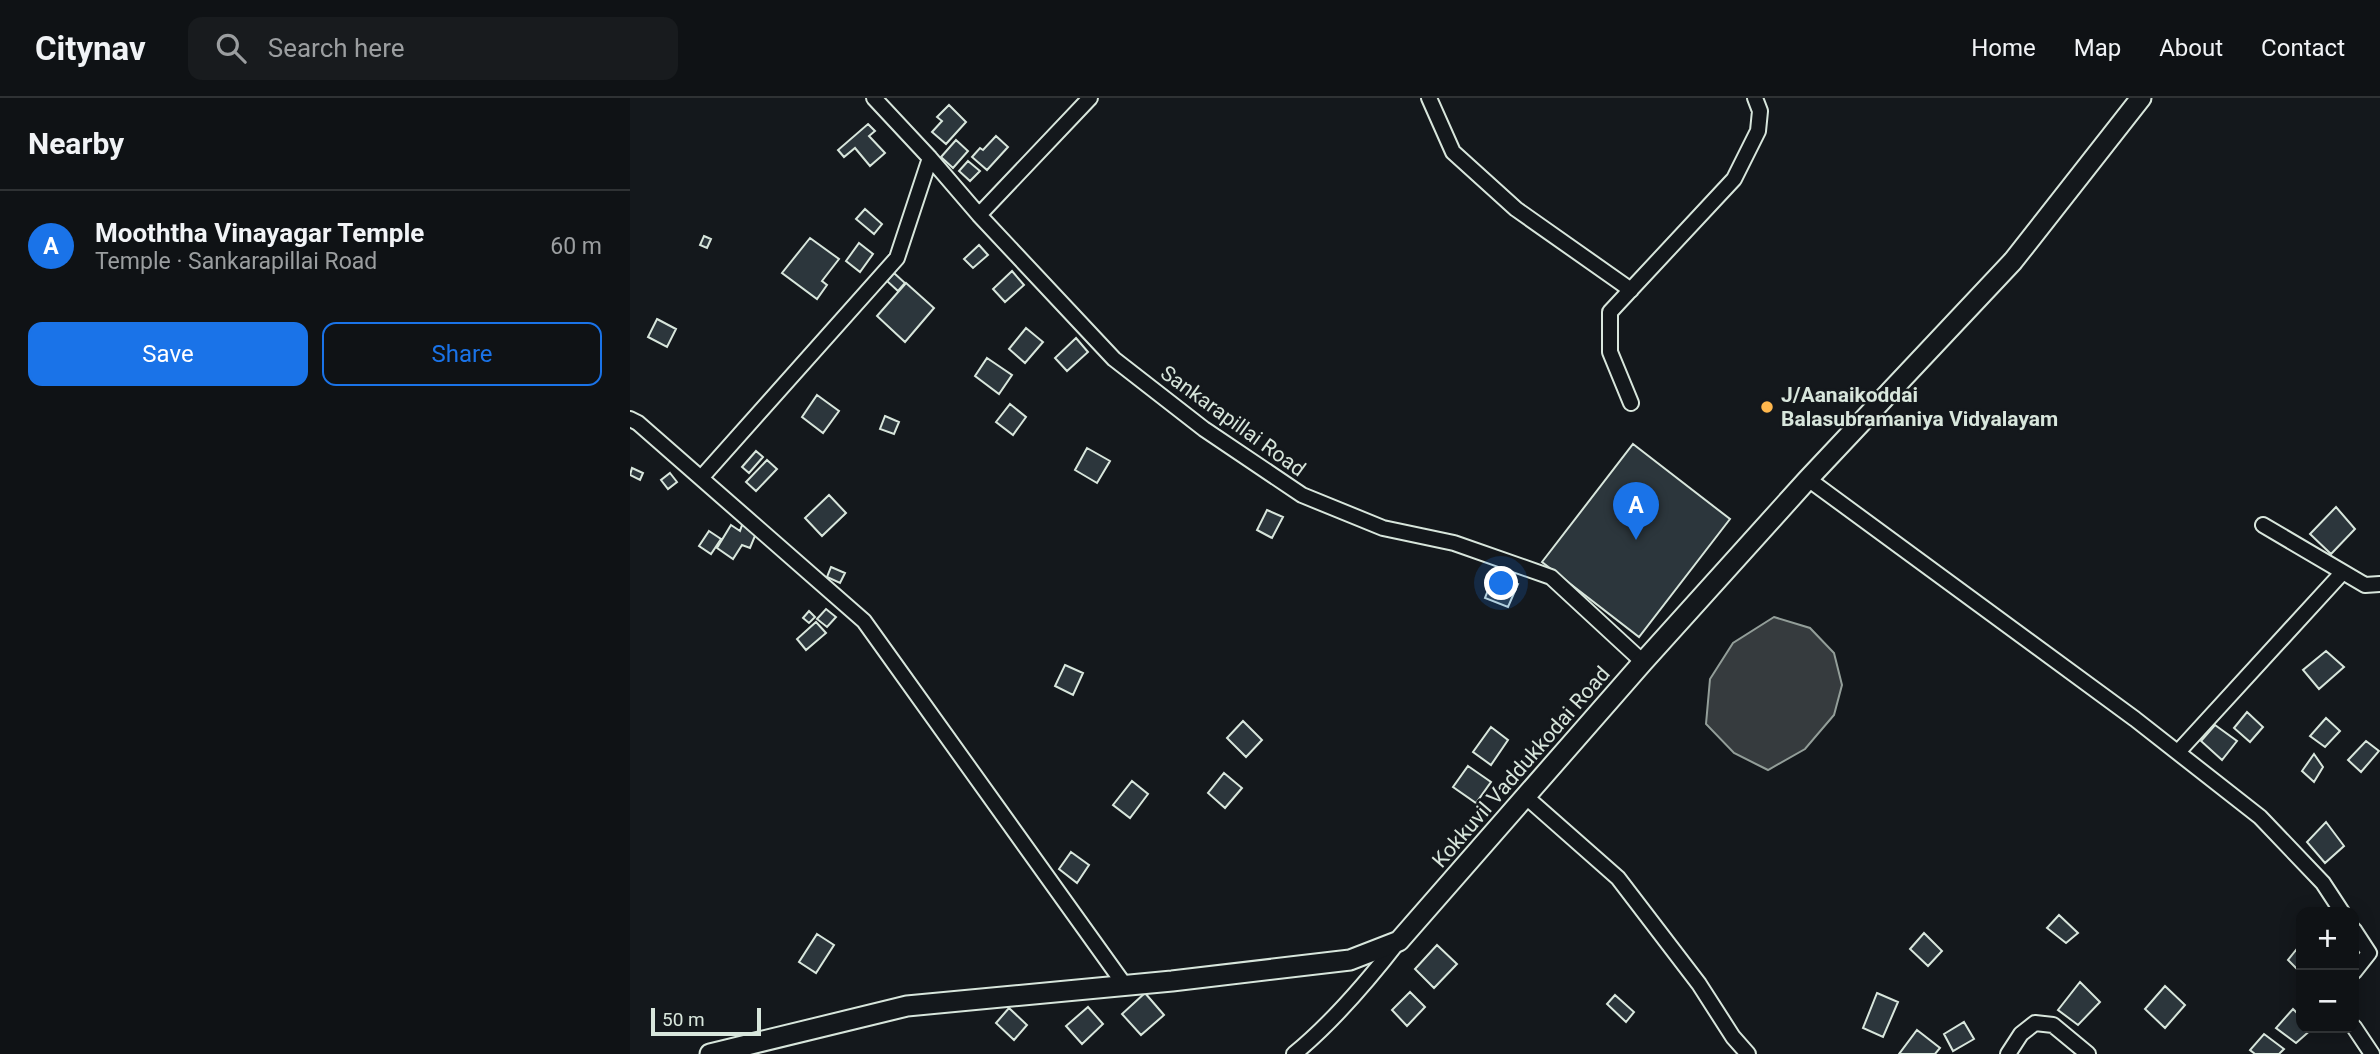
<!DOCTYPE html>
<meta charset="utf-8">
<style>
:root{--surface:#0f1215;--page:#181b1e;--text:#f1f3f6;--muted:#9b9ea0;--line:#2f3234;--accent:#1a73e8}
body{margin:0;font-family:Roboto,sans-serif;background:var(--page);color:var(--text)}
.controls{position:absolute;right:21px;bottom:21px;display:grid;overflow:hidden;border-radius:14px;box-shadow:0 4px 18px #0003}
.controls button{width:63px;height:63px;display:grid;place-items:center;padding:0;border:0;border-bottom:2px solid var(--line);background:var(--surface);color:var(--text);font:35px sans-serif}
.scale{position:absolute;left:21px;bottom:18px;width:110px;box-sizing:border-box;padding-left:7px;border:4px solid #d8e6dc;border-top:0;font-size:19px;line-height:24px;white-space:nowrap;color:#d8e6dc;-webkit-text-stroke:5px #14181c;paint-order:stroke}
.you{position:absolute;left:872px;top:486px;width:24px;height:24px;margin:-18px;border:5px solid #fff;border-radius:50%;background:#1a73e8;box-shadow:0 0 0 10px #1a73e833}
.badge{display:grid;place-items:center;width:46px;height:46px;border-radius:50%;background:var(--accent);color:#fff;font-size:23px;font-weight:700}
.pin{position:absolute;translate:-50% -58px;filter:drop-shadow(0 2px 4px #0008)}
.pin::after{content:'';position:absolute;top:37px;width:24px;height:21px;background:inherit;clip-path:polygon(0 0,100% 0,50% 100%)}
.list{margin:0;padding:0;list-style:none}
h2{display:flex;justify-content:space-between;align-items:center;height:91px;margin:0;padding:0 28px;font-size:30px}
h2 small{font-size:23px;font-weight:400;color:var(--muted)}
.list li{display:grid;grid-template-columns:46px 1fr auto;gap:21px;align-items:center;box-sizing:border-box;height:112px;padding:0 28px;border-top:2px solid var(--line)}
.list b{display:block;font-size:26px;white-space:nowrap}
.list p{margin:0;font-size:23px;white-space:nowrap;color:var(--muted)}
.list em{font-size:23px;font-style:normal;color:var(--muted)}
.actions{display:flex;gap:14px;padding:21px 28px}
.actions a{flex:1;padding:16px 0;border:2px solid var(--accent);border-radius:14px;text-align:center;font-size:24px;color:var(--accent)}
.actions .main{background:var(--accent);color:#fff}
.icon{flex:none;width:38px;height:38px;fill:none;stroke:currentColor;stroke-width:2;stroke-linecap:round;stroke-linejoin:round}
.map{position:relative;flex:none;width:1750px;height:956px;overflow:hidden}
header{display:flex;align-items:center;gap:42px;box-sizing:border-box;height:98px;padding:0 35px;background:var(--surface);border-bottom:2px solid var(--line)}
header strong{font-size:33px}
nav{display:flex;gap:38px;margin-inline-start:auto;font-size:24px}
.search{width:490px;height:63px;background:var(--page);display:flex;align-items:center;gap:18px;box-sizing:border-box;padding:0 24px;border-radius:14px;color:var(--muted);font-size:26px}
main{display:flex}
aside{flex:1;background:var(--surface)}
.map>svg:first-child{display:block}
</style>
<header>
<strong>Citynav</strong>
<div class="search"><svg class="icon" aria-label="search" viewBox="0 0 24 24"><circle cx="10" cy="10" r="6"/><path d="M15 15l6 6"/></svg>Search here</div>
<nav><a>Home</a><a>Map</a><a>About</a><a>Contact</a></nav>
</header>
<main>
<aside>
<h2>Nearby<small></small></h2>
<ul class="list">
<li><span class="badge">A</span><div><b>Mooththa Vinayagar Temple</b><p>Temple · Sankarapillai Road</p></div><em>60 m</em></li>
</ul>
<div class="actions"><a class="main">Save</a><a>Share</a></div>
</aside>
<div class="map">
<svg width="1750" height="956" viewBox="0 0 1750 956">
<rect width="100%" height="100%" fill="#14181c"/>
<path fill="#363b3e" stroke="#939e99" stroke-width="2" d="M1144,519L1180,530L1204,555L1212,587L1204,617L1175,651L1138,672L1104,655L1076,626L1080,581L1103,545Z"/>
<path fill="#2c363c" stroke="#d8e6dc" stroke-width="2" d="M319,7L336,24L316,46L302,34L312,23L307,19Z
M238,26L245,33L239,38L255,55L240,68L225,50L214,59L208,52Z
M366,38L378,49L357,72L342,59L350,50L353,52Z
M326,42L338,53L323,70L311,59Z
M338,63L350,73L340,83L329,73Z
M235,111L252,126L244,136L226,121Z
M74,138L81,141L77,150L70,147Z
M180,140L209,161L192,183L197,187L187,201L152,175Z
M229,145L243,156L230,174L216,163Z
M349,147L358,157L343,170L334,161Z
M382,173L394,187L375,204L363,191Z
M264,175L275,185L268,193L257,183Z
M276,185L304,210L275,244L247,218Z
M27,221L46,231L37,249L18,239Z
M396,230L413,244L395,265L379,251Z
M446,240L458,254L437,273L425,260Z
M357,260L382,277L369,296L345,278Z
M187,297L209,313L193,335L172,319Z
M380,306L396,319L383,337L366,324Z
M255,318L269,324L264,336L250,331Z
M1003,346L1100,421L1009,539L912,464Z
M457,350L480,363L467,385L445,372Z
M126,353L133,359L119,375L112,369Z
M137,362L147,371L126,393L116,384Z
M2,370L13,375L10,382L0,377Z
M40,375L47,384L38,391L31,382Z
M199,397L216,415L192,438L175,420Z
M1706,409L1725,431L1701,456L1680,436Z
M637,412L653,419L642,440L627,432Z
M101,427L110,433L112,427L127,433L120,450L112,447L103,461L87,450Z
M79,433L91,441L81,456L69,448Z
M201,469L215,475L210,485L197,479Z
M864,477L888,486L878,509L855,500Z
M196,511L206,519L197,529L187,521Z
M179,513L185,519L179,525L173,520Z
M186,524L196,535L176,552L167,541Z
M1696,553L1714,569L1689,591L1673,572Z
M435,567L453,575L443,597L425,588Z
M1617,614L1633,629L1620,644L1604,630Z
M1696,620L1710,633L1695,649L1680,638Z
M613,623L632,642L616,659L597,640Z
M1585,627L1607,643L1592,662L1571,643Z
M861,629L878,642L861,667L843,654Z
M1736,643L1749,653L1731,674L1718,662Z
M1684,656L1693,669L1684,684L1672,673Z
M838,668L861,684L846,705L823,689Z
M594,675L612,690L595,710L578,695Z
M502,683L518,696L500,720L483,707Z
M1696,724L1714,748L1695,765L1677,744Z
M441,754L459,767L447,785L429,771Z
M1429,817L1448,835L1436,845L1417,830Z
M1294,835L1312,853L1298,868L1280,851Z
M187,836L204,847L186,875L169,864Z
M807,847L827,866L804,890L785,871Z
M1666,852L1671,857L1669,873L1658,862Z
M1450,884L1470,904L1448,927L1428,912Z
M1535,888L1555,907L1535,930L1515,911Z
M780,894L795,909L777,928L762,912Z
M515,895L534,917L511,937L492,916Z
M1247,895L1268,904L1253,939L1233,930Z
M985,897L1004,914L996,924L977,906Z
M458,909L473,926L452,946L436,928Z
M379,910L397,927L384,942L366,925Z
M1663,911L1671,919V930H1683L1666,945L1646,930Z
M1334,924L1344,941L1323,953L1314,936Z
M1287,932L1310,950L1305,956H1269Z
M1634,936L1654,951L1649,956H1625L1620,952Z"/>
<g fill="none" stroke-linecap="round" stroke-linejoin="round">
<defs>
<path id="minor" d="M244,0L300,60L349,117L484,261L574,331L672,397L753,430L824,445L921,479L1013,564
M799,0L823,54L886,111L1001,192
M349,117L460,0
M1001,305L980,254V214L1104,81L1128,33L1130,13L1125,0
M0,321L8,325L234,523L494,886
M71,380L267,160L300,60
M1178,381L1505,621L1630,719L1693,785L1712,814
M1633,427L1735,487L1750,486
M1548,654L1712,475
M895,698L988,780L1069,886L1103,939L1118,956
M1724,832L1739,855L1724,874
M1724,929L1742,956
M664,956C703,924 737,884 768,844
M1378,956L1391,936L1405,925L1423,927L1458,956"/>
<path id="secondary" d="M80,956L277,908L542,883L720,862L769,843L1013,564L1178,381L1383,163L1511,0"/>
</defs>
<use href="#minor" stroke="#d8e6dc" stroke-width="18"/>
<use href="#secondary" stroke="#d8e6dc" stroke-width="23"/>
<use href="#minor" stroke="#14181c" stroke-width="14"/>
<use href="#secondary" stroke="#14181c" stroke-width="19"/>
</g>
<circle fill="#ffb74d" stroke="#14181c" stroke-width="2.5" cx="1137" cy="309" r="7"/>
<g text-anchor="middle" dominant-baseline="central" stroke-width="5" stroke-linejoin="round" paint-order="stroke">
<g font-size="21" font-weight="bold" fill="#d8e6dc" stroke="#14181c" text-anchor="start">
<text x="1151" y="297">J/Aanaikoddai<tspan x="1151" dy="24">Balasubramaniya Vidyalayam</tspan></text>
</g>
<g font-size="21" fill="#d8e6dc" stroke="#14181c">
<text transform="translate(603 323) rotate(36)">Sankarapillai Road</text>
<text transform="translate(891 669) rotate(-49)">Kokkuvil Vaddukkodai Road</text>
</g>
</g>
</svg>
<div class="controls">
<button>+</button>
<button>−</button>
</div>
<div class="scale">50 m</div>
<div class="you"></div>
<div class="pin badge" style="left:1006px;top:442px">A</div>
</div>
</main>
